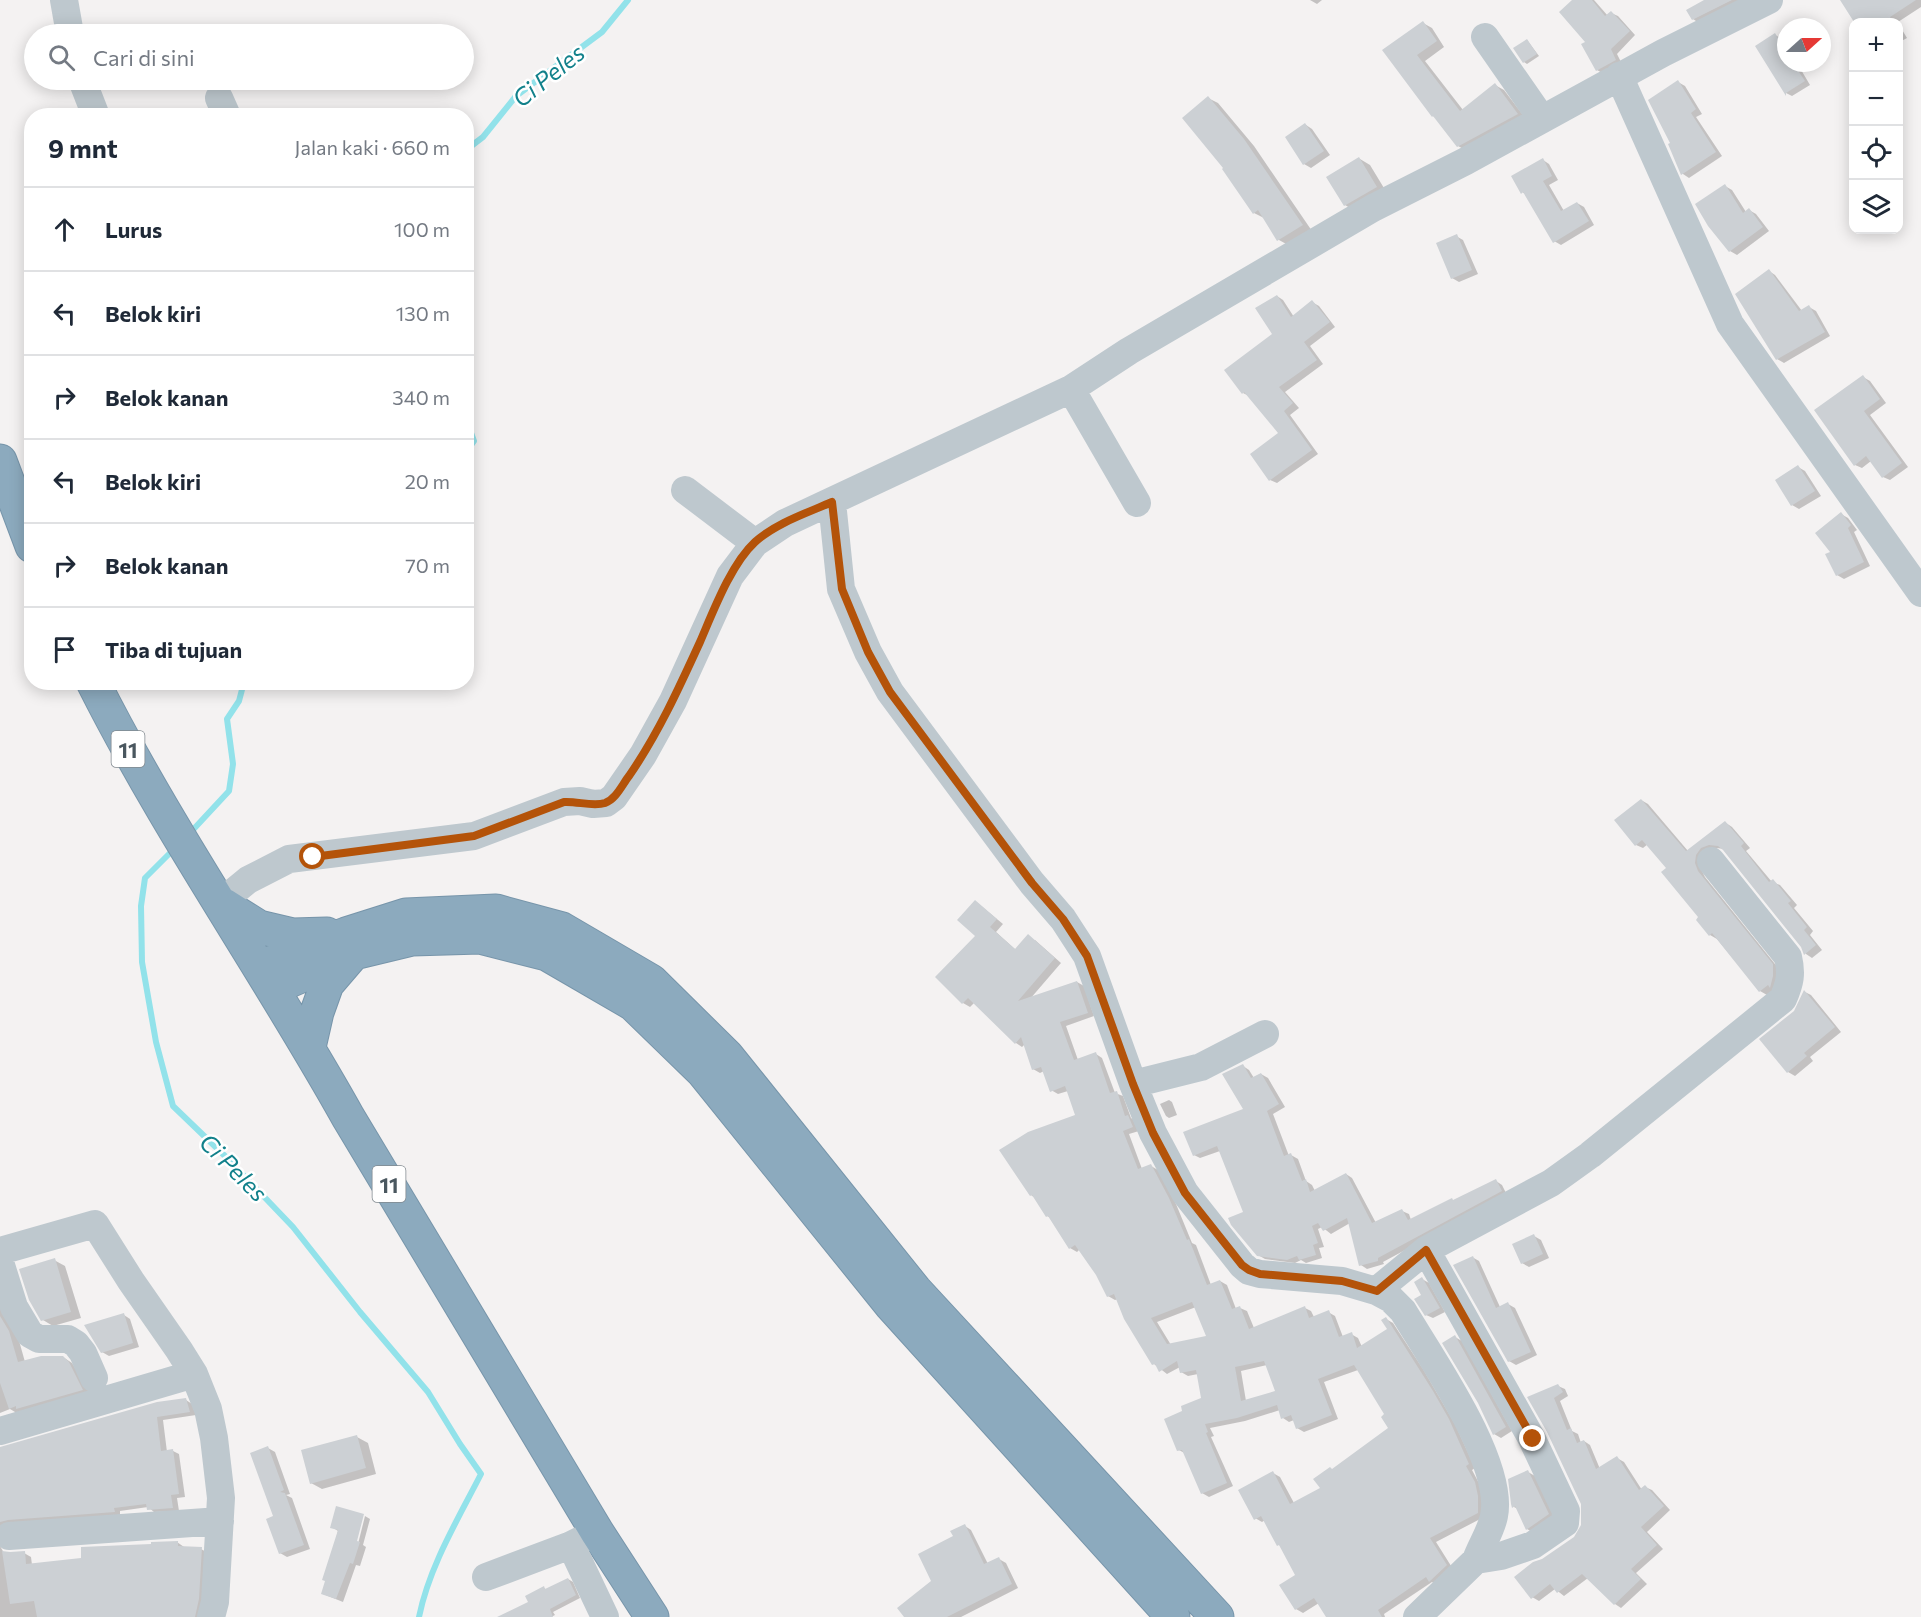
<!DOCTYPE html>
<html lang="id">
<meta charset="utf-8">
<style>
:root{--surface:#fff;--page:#f2f2f3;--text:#1f2937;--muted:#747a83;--line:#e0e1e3}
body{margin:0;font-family:Commissioner,sans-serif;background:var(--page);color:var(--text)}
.controls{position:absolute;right:18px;top:18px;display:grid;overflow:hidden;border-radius:12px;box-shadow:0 3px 15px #0003}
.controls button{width:54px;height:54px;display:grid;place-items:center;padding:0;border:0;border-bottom:2px solid var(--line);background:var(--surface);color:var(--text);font:30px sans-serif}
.compass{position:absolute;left:1777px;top:18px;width:54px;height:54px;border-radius:50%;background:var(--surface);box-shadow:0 3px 15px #0003;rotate:69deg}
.stop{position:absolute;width:18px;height:18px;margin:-14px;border:4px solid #b45309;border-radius:50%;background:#fff}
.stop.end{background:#b45309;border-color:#fff;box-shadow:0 2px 6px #0008}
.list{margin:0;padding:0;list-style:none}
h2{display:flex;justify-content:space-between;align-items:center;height:78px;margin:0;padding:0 24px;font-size:26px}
h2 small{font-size:20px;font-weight:400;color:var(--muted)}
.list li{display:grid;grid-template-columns:39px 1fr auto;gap:18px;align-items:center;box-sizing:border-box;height:84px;padding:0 24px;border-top:2px solid var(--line)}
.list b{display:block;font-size:22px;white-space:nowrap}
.list em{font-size:20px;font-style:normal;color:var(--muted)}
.icon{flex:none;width:33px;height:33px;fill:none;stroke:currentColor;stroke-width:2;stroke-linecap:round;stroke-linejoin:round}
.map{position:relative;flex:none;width:1921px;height:1617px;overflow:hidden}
.search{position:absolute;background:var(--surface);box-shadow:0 3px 15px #0003;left:24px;top:24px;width:450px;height:66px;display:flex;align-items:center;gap:15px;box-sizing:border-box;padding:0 21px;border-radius:33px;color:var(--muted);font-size:22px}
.panel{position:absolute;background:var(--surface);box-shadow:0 3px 15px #0003;left:24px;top:108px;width:450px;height:582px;border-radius:24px}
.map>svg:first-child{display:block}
</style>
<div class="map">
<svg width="1921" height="1617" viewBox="0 0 1921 1617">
<rect width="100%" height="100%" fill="#f4f2f2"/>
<path fill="#0003" fill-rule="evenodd" d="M1310,0H1322L1317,4Z
M1574,0H1594L1608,16L1611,13L1618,16L1635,35L1617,54L1622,64L1604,74L1597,70Z
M1707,0H1746L1699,23L1693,19Z
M1842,0H1921V7L1898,22H1856Z
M1423,23L1432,28L1444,47L1425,61L1463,110L1495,85L1504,90L1526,119L1467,151L1458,146L1438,119L1433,116L1384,51Z
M1898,23L1907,38L1898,43Z
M1775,35L1782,39L1786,46V63H1797L1810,85L1792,96L1786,93Z
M1527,40L1539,56L1527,64L1524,62Z
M1678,82L1685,86L1702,114L1696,117L1722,156L1689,178L1683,174L1670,145L1672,144Z
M1208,98L1218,103L1254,146L1312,231L1288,245L1279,240L1264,218L1254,213Z
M1306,125L1312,129L1330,155L1311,168L1304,164Z
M1360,159L1370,165L1387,193L1355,211L1345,205Z
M1543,160L1549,164L1558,180L1549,185L1564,211L1577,203L1584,207L1594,225L1561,245L1554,241L1527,195L1522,192Z
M1725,186L1732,190L1746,212L1749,210L1756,214L1769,231L1737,255L1730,251L1709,225Z
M1456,236L1463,240L1478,274L1459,282L1452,278Z
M1769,271L1775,275L1802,311L1809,307L1816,311L1830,336L1784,363L1777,359L1737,294Z
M1277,296L1283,300L1294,317L1312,302L1319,306L1335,327L1310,346L1323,364L1285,392L1299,408L1290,415L1318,454L1277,483L1270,480L1281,434L1249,396L1243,393L1274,335Z
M1863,377L1870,381L1886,403L1870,415L1908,467L1890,480L1883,477L1871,461L1862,468L1855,465Z
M1798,467L1805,471L1821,496L1799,509L1792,505Z
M1841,514L1848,518L1857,530L1854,532L1870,566L1844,579L1837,575L1832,553Z
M1641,800L1648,804L1688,851L1726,823L1732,827L1750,848L1746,851L1772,882L1780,885L1797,905L1794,908L1813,931L1810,935L1822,950L1812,958L1806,954L1802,946L1724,849L1717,848L1707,852L1701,869L1705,877L1779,969L1777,990L1767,995L1760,991L1717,939L1710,935L1668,868L1648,844L1643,848L1636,845Z
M975,901L1003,924L996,932L1016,950L1035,940L1061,963L1030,999L1077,982L1084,986L1094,1016L1066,1026L1078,1060L1096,1054L1102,1058L1115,1093L1123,1096L1131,1118L1134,1120L1139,1131L1129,1134L1142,1169L1151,1166L1158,1170L1176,1204L1192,1243L1196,1245L1211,1285L1220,1281L1227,1285L1236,1309L1240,1308L1247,1311L1254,1328L1305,1308L1311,1311L1314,1317L1328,1312L1335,1316L1343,1337L1351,1334L1358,1338L1362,1347L1389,1329L1386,1319L1393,1323L1423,1369L1455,1424L1475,1468L1472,1470L1481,1487L1484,1517L1436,1542L1453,1569L1437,1585L1432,1582L1384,1614L1385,1617H1328L1319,1603L1303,1613L1296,1609L1297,1575L1265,1520L1262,1522L1255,1518L1273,1473L1280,1477L1294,1503L1322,1488L1333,1470L1390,1428L1386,1415L1358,1370L1324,1382L1338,1419L1304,1432L1297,1428L1294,1420L1289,1422L1283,1418L1280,1410L1245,1421L1210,1428L1214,1436L1211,1437L1233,1486L1209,1497L1202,1493L1186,1454L1179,1450L1184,1412L1203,1398L1198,1374L1188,1376L1181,1372L1180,1367L1167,1374L1154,1364L1118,1299L1115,1300L1108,1296L1097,1274L1080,1249L1077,1252L1070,1248L1051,1218L1047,1216L1035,1198L1031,1195L1077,1116L1068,1091L1058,1094L1051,1090L1044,1071L1040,1073L1033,1069L1025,1044L1022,1047L1016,1043L975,1002L970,1007L963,1003L978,935ZM1196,1307L1208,1337L1171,1345L1157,1322ZM1267,1365L1277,1392L1246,1401L1241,1371Z
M1805,992L1811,995L1841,1032L1810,1057L1813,1061L1795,1076L1788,1072L1795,1012Z
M1243,1066L1249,1070L1254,1078L1261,1074L1268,1078L1285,1107L1273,1114L1289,1156L1291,1155L1298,1159L1306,1181L1312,1185L1315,1191L1346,1174L1352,1178L1376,1223L1402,1211L1409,1214L1411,1220L1496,1181L1502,1185L1507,1195L1383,1262L1384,1264L1367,1269L1361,1265L1350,1223L1331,1234L1322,1227L1318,1229L1324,1247L1319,1248L1322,1258L1306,1263L1301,1260L1295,1263L1265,1259L1258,1255L1245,1213L1220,1151L1200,1158L1194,1155L1245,1110Z
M1169,1100L1172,1102L1177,1115L1169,1118L1166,1116L1160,1104Z
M1534,1236L1541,1240L1549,1258L1529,1267L1522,1263Z
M1472,1257L1479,1261L1500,1307L1508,1304L1515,1308L1537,1355L1516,1365L1509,1361Z
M54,1260L65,1266L81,1318L53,1326L43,1320Z
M1422,1279L1429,1283L1445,1312L1433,1318L1426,1315Z
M0,1296L18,1337L25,1362L63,1357L72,1363L91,1394L20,1415L10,1409L0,1413Z
M124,1315L130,1319L139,1347L109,1356L102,1352Z
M1455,1337L1462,1341L1512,1431L1501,1438L1494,1434L1479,1403Z
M1558,1386L1565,1389L1568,1396L1560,1401L1572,1431L1578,1434L1581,1443L1584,1441L1590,1445L1600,1469L1617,1458L1624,1462L1642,1490L1645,1487L1652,1490L1670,1510L1647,1532L1663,1549L1636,1573L1647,1584L1621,1608L1615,1604L1588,1578L1564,1596L1555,1589L1539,1601L1532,1597L1543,1560L1575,1538L1583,1525L1582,1504L1548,1431L1530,1398Z
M186,1400L192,1404L196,1415L163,1420L167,1452L173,1451L179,1454L185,1497L177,1498L179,1511L154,1512L148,1507L120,1511V1515L0,1535V1448Z
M357,1437L368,1443L376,1474L322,1489L311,1483Z
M268,1448L275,1452L290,1494L286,1495L292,1498L310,1549L287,1557L280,1553Z
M1528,1472L1535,1476L1555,1518L1534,1533L1527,1529L1518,1509L1514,1507Z
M362,1515L354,1548H357L365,1516L370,1519L363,1545L366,1547L360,1566L356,1565L343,1602L323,1594L338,1531L332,1527Z
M965,1526L971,1530L988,1564L999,1559L1006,1563L1018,1588L961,1617H906L933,1582L955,1537Z
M177,1542L184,1547L201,1549L208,1553L201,1617H0V1546L4,1553H24L31,1557L32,1565L83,1559Z
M568,1579L573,1582L580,1598L553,1612L555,1615L551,1617H503L530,1603L544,1588L547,1590Z"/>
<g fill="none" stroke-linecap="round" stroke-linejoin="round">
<path stroke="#92e2ea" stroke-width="6" d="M466,150L483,137L516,96L602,32L628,0
M466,419L474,441L466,452
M190,833L229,791L233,764L227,719L239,701L244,682
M174,849L145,878L141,906L142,962L156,1042L173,1106L227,1158L293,1227L360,1312L428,1392L460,1444L481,1474C458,1519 429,1567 419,1617"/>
</g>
<path fill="#ccd0d4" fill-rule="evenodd" d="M1572,0H1592L1605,16L1611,11L1630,31L1611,49L1616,60L1596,71L1581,44L1585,42L1559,12Z
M1704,0H1732L1692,20L1686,10Z
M1840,0H1916L1890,17L1893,22H1854Z
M1423,21L1437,41L1417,55L1460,111L1495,83L1518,114L1457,147L1433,116L1432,117L1382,50Z
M1775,33L1786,51V63H1793L1805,81L1786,93V96L1755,46Z
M1527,39L1537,54L1523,63L1513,48Z
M1678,80L1696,109L1691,113L1716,152L1681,175L1668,144L1670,143L1648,100Z
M1208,96L1244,139L1303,225L1277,241L1258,210L1253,214L1222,169L1223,168L1182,118Z
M1305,123L1324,151L1303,165L1285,137Z
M1359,157L1377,187L1344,206L1326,177Z
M1543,158L1552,176L1543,181L1561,211L1577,202L1589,221L1553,243L1523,192L1521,194L1511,176Z
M1725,184L1743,213L1749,208L1763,227L1729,252L1708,226L1695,204Z
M1457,234L1472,270L1451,279L1436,243Z
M1769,269L1799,311L1809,305L1825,332L1776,360L1735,294Z
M1277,295L1291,317L1312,300L1330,322L1304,342L1317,360L1279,387L1293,403L1284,411L1312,450L1269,481L1250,454L1278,433L1244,392L1242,394L1224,370L1272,334L1255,308Z
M1863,375L1880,399L1864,411L1902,463L1882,478L1866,456L1854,466L1814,410Z
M1798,465L1815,491L1791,506L1775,480Z
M1841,512L1851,525L1848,528L1864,562L1836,576L1825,554L1830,552L1815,533Z
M1641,799L1686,851L1725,821L1744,843L1741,846L1769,882L1773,879L1791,901L1788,903L1807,927L1804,930L1816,945L1804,955L1801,947L1723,850L1718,846L1709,845L1701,848L1696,855L1695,863L1698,871L1773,964V976L1770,988L1768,985L1759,992L1712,933L1709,936L1696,920L1698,917L1661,872L1666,868L1642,840L1635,846L1614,820Z
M975,900L997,919L990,927L1015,949L1028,934L1055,958L1018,1001L1077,981L1088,1013L1060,1022L1074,1060L1096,1052L1110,1093L1117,1091L1125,1116L1128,1115L1133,1127L1123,1131L1138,1169L1151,1164L1169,1198L1187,1240L1189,1239L1207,1285L1220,1280L1232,1309L1240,1306L1249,1329L1305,1306L1309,1318L1329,1310L1339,1337L1352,1332L1357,1348L1387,1329L1381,1320L1386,1317L1433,1391L1449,1419L1469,1464L1466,1466L1475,1482L1478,1496V1513L1430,1538L1447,1565L1429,1582L1426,1577L1378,1610L1382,1617H1326L1314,1598L1295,1610L1279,1585L1295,1575L1279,1545L1277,1546L1261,1516L1254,1520L1238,1490L1273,1471L1290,1504L1320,1488L1313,1479L1330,1467L1332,1469L1388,1428L1381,1417L1384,1414L1354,1365L1318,1379L1332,1415L1296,1429L1291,1415L1281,1419L1277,1405L1237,1418L1205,1424L1208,1432L1206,1433L1227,1483L1201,1494L1182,1450L1177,1451L1164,1419L1182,1411L1181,1406L1201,1398L1196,1370L1180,1373L1177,1361L1159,1372L1155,1364L1152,1365L1124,1319L1114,1294L1107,1297L1096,1275L1075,1245L1069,1249L1048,1216L1046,1217L1032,1195L1030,1196L999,1150L1028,1132L1075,1115L1065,1086L1050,1092L1041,1067L1032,1070L1021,1037L1015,1044L968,998L962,1004L935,977L975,936L957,920ZM1192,1302L1206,1336L1167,1344L1151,1318ZM1264,1361L1275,1391L1241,1401L1235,1367Z
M1804,990L1835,1027L1804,1053L1807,1056L1787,1073L1759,1039L1794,1011Z
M1243,1064L1251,1078L1261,1073L1279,1104L1267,1111L1284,1156L1291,1153L1302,1181L1306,1179L1310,1192L1346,1173L1372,1223L1402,1209L1408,1220L1452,1198L1453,1200L1496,1179L1502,1191L1378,1258V1261L1359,1266L1347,1218L1323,1231L1318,1223L1312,1226L1318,1243L1313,1245L1316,1255L1299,1260L1297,1256L1287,1260L1257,1256L1231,1225L1228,1218L1243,1212L1217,1146L1193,1156L1183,1132L1243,1109L1222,1074Z
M1534,1234L1543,1254L1521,1264L1512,1244Z
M1473,1256L1496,1308L1508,1302L1531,1352L1508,1362L1453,1265Z
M55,1258L71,1312L41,1321L29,1300L19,1269Z
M1422,1277L1440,1308L1425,1316L1414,1299L1421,1295L1414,1282Z
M124,1313L133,1343L101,1353L84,1325Z
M0,1316L9,1331L18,1362L41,1356H63L69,1362L83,1390L16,1409V1406L9,1409L0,1383Z
M1455,1335L1506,1427L1493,1435L1478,1403L1442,1343Z
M1558,1384L1563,1392L1554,1398L1567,1430L1571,1428L1577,1443L1584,1440L1596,1469L1617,1456L1639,1490L1645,1485L1664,1506L1641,1527L1657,1545L1631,1569L1641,1579L1614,1605L1582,1574L1557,1593L1550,1584L1531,1599L1514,1577L1533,1562L1542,1559L1574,1537L1581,1525V1504L1547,1432L1527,1397Z
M186,1398L190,1412L157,1417L161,1451L173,1449L179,1494L171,1495L173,1508L147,1510L146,1504L114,1508L115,1512L8,1520L0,1522V1447L157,1402Z
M357,1435L366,1468L310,1484L301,1450Z
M268,1446L284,1490L280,1492L285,1493L304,1545L279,1554L266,1519L273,1516L250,1453Z
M1528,1470L1549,1514L1526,1530L1515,1506L1512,1508L1511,1504L1508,1479Z
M336,1506L364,1514L357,1541L360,1542L353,1564L350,1563L336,1599L321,1594L325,1581L322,1580L338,1530L330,1528Z
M965,1524L984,1564L999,1557L1012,1584L947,1617H904L897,1608L931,1581L918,1554L953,1536L950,1531Z
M178,1541V1546L202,1547L199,1599L195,1617H37L34,1601L10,1604L2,1551L10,1552L25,1551L26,1564L81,1558V1547L151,1544V1542Z
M568,1578L576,1595L550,1609L553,1617H497L528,1602L525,1596L544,1586L545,1589Z"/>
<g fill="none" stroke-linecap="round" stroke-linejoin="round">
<defs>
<path id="highway" d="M0,461L32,546
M93,682C169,833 266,970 348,1117L597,1532L652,1617
M224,905L259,927L293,935L327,934
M260,967L346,934L406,915L496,911L562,929L651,981L727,1056L915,1290L1217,1617
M273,988L354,953L412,939L480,937L547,954L633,1004L703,1072L891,1305L1173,1617
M309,1047L317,1012L327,984L351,956"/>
</defs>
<use href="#highway" stroke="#7795aa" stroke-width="35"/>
<path stroke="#bec8ce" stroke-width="28" d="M64,0L70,34
M1485,37L1542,119
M1619,76L1730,324L1921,593
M82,80L96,116
M219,98L227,116
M1071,389L1137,503
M685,490L755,543
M832,502L841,589L868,652L890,692L1032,883L1063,919L1087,956L1133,1084L1153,1133L1185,1193L1242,1265L1249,1271L1260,1274L1342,1281L1376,1291L1426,1250L1532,1439L1566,1511L1565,1523L1533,1545L1501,1556L1476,1560L1417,1617
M220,903L248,880L289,859L474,836L564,802L580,801L593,804L606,803L614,797L643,755L673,701L730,576L755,543L785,523L1071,389L1129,351L1373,208L1466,161L1663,53L1769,0
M1133,1084L1201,1067L1265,1034
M1426,1250L1551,1183L1590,1155L1783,999C1790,983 1792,974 1788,957L1711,861
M0,1251L95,1224L131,1281L179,1350L194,1374L208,1409L214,1438L221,1498L215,1602L211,1617
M0,1262L14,1307L30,1334L39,1339H68L76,1344L83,1353L94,1378
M1376,1291L1391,1299L1403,1311C1431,1358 1505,1463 1494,1516C1491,1531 1481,1546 1476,1560
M0,1431L194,1374
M9,1536L220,1521
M571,1545L605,1617
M486,1577L571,1545L597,1532"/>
<use href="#highway" stroke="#8caabe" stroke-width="33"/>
</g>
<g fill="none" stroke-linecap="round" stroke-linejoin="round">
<path stroke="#b45309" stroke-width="8" d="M313,857L474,836L564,802C577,801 593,807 605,803C616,799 622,785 629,776C658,734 679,688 700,642C713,612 731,564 755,542C776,523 807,513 832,502L842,589L868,652L890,692L1032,883L1063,919L1087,956L1133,1084L1153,1133L1185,1193L1242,1265L1249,1270L1260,1274L1342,1281L1377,1291L1426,1250L1533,1439"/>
</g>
<g text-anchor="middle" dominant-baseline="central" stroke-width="5" stroke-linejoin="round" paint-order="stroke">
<g fill="#fff" stroke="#80898f" stroke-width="1.5">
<rect x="111.5" y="731" width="33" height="36" rx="4.5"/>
<rect x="372.5" y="1166" width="33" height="36" rx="4.5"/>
</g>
<g font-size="21" font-weight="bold" fill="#4a575f">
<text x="128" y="749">11</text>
<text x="389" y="1184">11</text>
</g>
<g font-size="24" font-style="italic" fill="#12818b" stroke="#fff">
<text transform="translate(548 75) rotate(-39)">Ci Peles</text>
<text transform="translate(234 1167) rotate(45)">Ci Peles</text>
</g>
</g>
</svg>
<div class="controls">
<button>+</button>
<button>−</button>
<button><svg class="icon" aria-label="locate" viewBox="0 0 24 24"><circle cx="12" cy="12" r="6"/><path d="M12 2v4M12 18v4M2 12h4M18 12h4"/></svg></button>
<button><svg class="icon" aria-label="layers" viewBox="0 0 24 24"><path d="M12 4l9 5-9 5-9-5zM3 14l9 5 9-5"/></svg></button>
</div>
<svg class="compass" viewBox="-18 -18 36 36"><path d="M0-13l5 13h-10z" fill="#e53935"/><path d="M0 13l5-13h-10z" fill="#747a83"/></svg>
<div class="stop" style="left:313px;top:857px"></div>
<div class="stop end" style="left:1533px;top:1439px"></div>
<div class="search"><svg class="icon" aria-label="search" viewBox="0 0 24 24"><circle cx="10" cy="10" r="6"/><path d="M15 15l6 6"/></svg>Cari di sini</div>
<section class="panel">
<h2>9 mnt<small>Jalan kaki · 660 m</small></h2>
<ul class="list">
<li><svg class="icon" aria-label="ahead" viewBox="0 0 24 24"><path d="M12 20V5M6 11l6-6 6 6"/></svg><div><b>Lurus</b></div><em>100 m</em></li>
<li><svg class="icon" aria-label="left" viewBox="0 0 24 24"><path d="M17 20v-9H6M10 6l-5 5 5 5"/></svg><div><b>Belok kiri</b></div><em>130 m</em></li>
<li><svg class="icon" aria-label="right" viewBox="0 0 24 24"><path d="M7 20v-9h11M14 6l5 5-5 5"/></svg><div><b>Belok kanan</b></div><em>340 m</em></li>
<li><svg class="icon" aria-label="left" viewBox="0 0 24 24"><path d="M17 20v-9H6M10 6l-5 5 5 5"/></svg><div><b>Belok kiri</b></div><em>20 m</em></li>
<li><svg class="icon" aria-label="right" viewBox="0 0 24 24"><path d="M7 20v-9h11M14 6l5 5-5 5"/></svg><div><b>Belok kanan</b></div><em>70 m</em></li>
<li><svg class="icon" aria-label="arrive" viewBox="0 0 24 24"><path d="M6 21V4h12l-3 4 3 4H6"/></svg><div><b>Tiba di tujuan</b></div></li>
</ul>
</section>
</div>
